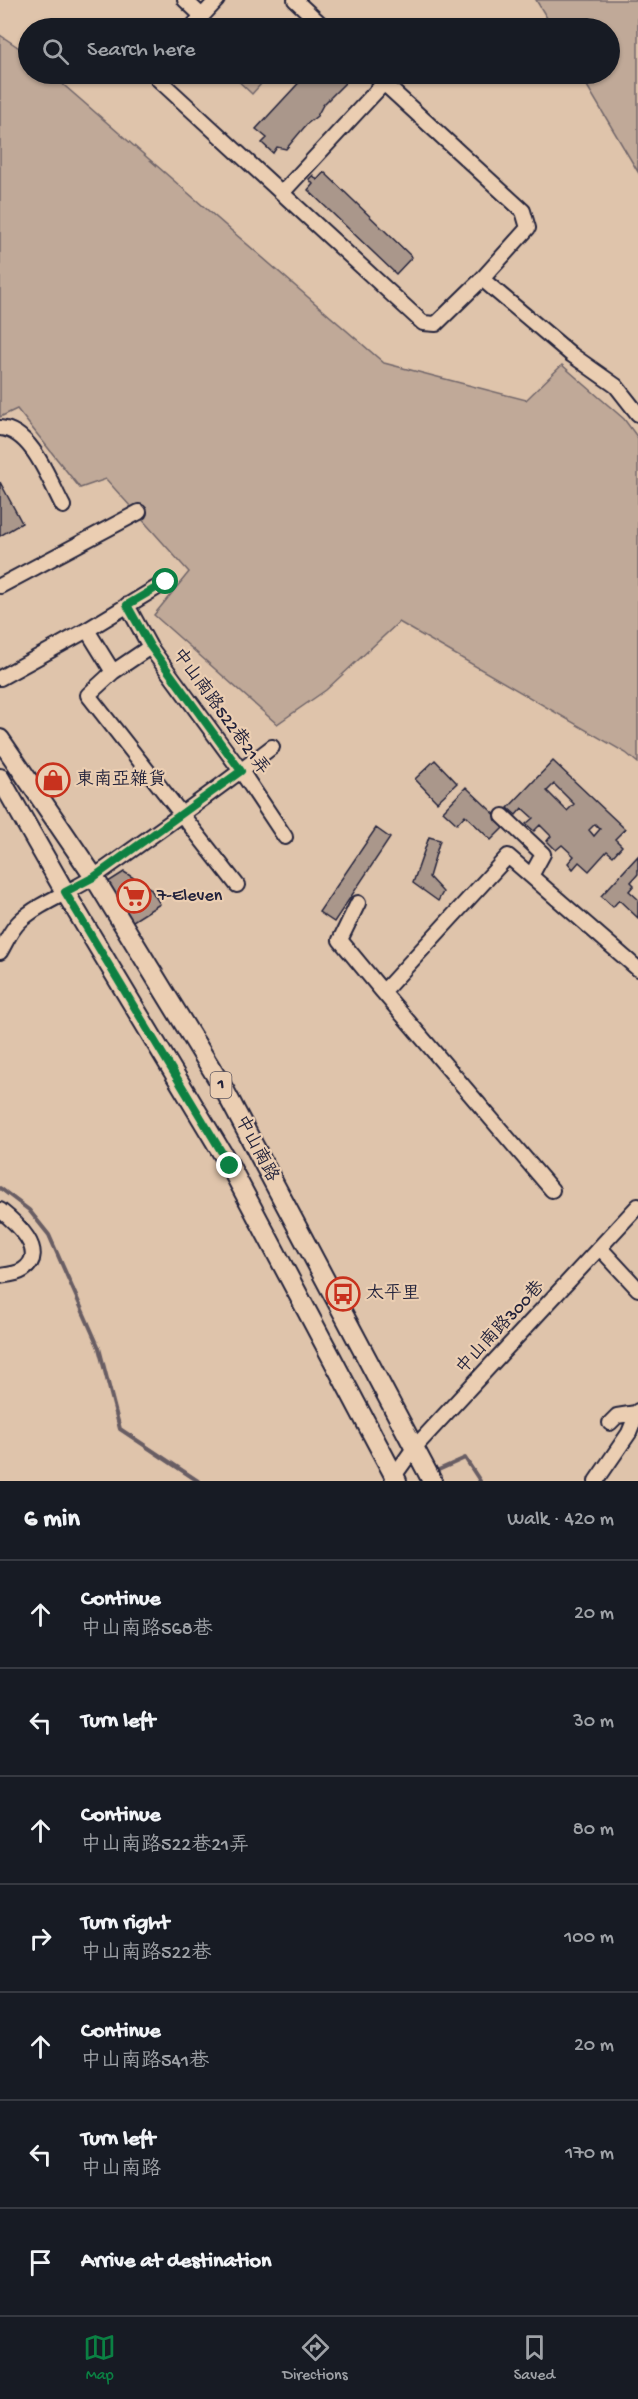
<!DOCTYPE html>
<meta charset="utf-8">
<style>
:root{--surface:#171b24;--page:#20242c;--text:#f1f3f6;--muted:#9ea1a6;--line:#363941;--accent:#0b8043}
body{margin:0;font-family:"Gochi Hand","LXGW WenKai TC",sans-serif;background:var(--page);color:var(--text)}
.stop{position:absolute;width:18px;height:18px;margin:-14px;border:4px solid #0b8043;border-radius:50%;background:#fff}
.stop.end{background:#0b8043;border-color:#fff;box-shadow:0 2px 6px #0008}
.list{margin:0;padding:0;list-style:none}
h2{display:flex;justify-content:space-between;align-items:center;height:78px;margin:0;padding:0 24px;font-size:26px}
h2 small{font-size:20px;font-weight:400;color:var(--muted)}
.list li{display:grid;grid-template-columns:39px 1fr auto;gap:18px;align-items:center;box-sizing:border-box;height:108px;padding:0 24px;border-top:2px solid var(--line)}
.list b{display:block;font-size:22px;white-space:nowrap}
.list p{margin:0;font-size:20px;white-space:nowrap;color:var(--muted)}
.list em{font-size:20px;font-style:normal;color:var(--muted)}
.icon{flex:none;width:33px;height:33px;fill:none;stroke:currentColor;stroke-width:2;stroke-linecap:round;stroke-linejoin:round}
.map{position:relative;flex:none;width:638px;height:1481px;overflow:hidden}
.search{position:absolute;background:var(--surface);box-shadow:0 2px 4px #0004;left:18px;right:18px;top:18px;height:66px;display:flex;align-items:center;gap:15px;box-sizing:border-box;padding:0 21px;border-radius:33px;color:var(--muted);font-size:22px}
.sheet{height:834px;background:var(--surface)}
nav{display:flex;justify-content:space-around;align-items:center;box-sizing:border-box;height:84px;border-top:2px solid var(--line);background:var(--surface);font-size:16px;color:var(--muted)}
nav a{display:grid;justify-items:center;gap:3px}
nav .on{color:var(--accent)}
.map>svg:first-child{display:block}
</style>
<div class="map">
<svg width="638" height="1481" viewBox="0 0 638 1481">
<rect width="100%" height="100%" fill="#dfc4ab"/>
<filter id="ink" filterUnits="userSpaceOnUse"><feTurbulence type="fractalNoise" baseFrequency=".0167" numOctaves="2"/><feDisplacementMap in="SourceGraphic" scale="12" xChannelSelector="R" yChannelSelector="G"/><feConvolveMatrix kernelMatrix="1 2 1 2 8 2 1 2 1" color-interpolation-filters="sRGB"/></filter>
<g filter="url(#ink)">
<path fill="#c0a998" stroke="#71666a" stroke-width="1.5" d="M536,0H638V172L580,74H610V28H553Z
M0,35L28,54V74H51L384,363L526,400L562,365L624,419L638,438V763L626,753L399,622L326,690L277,724L154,615L189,572L106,479L80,488L17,409L0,417Z
M231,74H270L252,94Z"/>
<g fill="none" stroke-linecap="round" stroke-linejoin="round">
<path stroke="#685d64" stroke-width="4" d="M0,1188L29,1210L49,1235L99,1348L120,1429L198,1481
M434,1472L465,1458L480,1481"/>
</g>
<path fill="#aa978b" stroke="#22223b" stroke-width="1.5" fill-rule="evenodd" d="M307,74H348V76L345,80L347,81L323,105L317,116L307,124L286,149L277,147L273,153L262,143L267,138L256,129Z
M324,172L412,257L396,274L308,190L313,184L309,179L313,175L317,180Z
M0,482L22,523L0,536Z
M435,760L457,783L437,802L415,779Z
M553,761L625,829L615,839L622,846L613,856L607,851L589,871L579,862L573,869L568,863L574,856L562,845L556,850L547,841L551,836L540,825L534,831L526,824L533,818L522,808L516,815L508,808ZM554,784L574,804L567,811L547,791ZM595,824L600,829L594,836L589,830Z
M466,787L506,825L491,840L465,815L457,824L443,811Z
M376,828L390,838L334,922L319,912Z
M429,837L440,840L429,877L443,892L438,901L413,883Z
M638,856V874L631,882L634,885L629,891L638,899V918L619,900L613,907L601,896Z
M124,872L150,888L160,904L130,923L105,884Z"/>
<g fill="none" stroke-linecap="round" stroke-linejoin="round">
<defs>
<path id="minor" d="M185,0L202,16
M295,0L325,28
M191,28L217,0
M159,74L158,79L423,323L436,324L482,279L528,228L523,211L374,74
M282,193L384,83
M482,279L572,355L616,386L638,414
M0,428C32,430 49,480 63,506
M0,586L139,512
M127,605L150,647
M87,630L113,672
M0,678L87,630L166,582
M503,816L543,854L531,876
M237,885L88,695L113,672L150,647L241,771L285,837
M358,903L340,940L383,992L508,856L638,969
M0,952C6,942 10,931 19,922C41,901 73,892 98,874C156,833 215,791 272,747
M383,992L552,1190
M0,1210C14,1221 50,1252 23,1270C17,1274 7,1275 0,1276
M600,1248L638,1289
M610,1423L617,1416L636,1413
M394,1476L414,1448L638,1206
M596,1481L629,1433L638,1411"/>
<path id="major" d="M0,739L94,877L225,1091L432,1481
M0,778L65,892L230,1166L397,1481"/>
</defs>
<use href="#minor" stroke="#22223b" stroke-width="18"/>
<use href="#major" stroke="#22223b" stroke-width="22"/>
<use href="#minor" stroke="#ebceb2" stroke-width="14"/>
<use href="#major" stroke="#ebceb2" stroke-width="18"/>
</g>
</g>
<g fill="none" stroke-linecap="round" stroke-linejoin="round" filter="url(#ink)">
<path stroke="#0b8043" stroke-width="8" d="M166,582L127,605L150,646L241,771L94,877L65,892L230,1166"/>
</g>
<defs>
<symbol id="shop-ring" viewBox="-11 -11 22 22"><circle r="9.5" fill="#ebceb2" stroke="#c8321e" stroke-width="1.5"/><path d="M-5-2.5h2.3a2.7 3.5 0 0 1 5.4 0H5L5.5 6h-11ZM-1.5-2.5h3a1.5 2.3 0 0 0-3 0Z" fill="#c8321e"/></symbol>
<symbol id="supermarket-ring" viewBox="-11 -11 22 22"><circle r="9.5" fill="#ebceb2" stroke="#c8321e" stroke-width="1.5"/><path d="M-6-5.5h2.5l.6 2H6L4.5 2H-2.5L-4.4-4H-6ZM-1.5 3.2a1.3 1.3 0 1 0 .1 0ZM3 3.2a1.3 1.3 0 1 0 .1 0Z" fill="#c8321e"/></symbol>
<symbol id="bus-ring" viewBox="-11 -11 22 22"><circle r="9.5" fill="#ebceb2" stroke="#c8321e" stroke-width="1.5"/><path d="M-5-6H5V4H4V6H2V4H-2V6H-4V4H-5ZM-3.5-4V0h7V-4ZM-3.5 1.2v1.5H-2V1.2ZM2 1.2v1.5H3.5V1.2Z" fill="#c8321e"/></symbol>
</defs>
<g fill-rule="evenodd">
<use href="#shop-ring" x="34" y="761" width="38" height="38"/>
<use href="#supermarket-ring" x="115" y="877" width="38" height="38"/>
<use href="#bus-ring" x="324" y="1275" width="38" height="38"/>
</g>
<g text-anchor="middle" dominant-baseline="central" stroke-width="4.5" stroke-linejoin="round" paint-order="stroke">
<rect fill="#ebceb2" stroke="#5e565f" stroke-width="1.5" x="210.5" y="1072" width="21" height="26" rx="4.5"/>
<g font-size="16" font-weight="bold" fill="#22223b">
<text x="221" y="1085">1</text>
</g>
<g font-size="18" fill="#22223b" stroke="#ebceb2">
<text transform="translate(220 712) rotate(54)">中山南路522巷21弄</text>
<text transform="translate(256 1149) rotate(62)">中山南路</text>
<text transform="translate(501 1328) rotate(-47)">中山南路300巷</text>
</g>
<g font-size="18" fill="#22223b" stroke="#ebceb2" text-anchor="start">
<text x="76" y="780">東南亞雜貨</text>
<text x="157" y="896">7-Eleven</text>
<text x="366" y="1294">太平里</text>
</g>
</g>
</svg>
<div class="stop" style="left:166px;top:582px"></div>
<div class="stop end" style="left:230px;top:1166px"></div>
<div class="search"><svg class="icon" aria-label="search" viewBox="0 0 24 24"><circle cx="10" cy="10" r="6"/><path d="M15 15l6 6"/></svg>Search here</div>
</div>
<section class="sheet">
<h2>6 min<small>Walk · 420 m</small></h2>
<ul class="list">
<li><svg class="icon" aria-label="ahead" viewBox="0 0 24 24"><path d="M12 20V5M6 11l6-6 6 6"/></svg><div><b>Continue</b><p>中山南路568巷</p></div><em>20 m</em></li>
<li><svg class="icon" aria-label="left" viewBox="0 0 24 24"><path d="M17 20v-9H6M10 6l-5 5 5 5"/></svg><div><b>Turn left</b></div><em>30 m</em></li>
<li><svg class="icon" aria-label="ahead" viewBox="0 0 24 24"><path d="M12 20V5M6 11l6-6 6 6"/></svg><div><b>Continue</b><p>中山南路522巷21弄</p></div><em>80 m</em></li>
<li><svg class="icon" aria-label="right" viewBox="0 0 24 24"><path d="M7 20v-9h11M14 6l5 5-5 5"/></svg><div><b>Turn right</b><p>中山南路522巷</p></div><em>100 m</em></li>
<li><svg class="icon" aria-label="ahead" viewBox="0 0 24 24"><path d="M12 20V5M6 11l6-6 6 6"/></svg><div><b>Continue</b><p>中山南路541巷</p></div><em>20 m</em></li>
<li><svg class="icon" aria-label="left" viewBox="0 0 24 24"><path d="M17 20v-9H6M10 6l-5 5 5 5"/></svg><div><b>Turn left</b><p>中山南路</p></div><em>170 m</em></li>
<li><svg class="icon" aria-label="arrive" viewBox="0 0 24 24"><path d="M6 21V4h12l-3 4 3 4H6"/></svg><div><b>Arrive at destination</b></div></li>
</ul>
</section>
<nav>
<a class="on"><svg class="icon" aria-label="map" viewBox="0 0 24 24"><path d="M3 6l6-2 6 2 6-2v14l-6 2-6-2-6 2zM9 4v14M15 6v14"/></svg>Map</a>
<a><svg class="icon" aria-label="directions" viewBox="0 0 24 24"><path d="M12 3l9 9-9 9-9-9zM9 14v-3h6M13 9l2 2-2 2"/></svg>Directions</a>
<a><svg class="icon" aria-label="saved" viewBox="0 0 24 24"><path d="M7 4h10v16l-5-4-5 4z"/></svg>Saved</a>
</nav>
